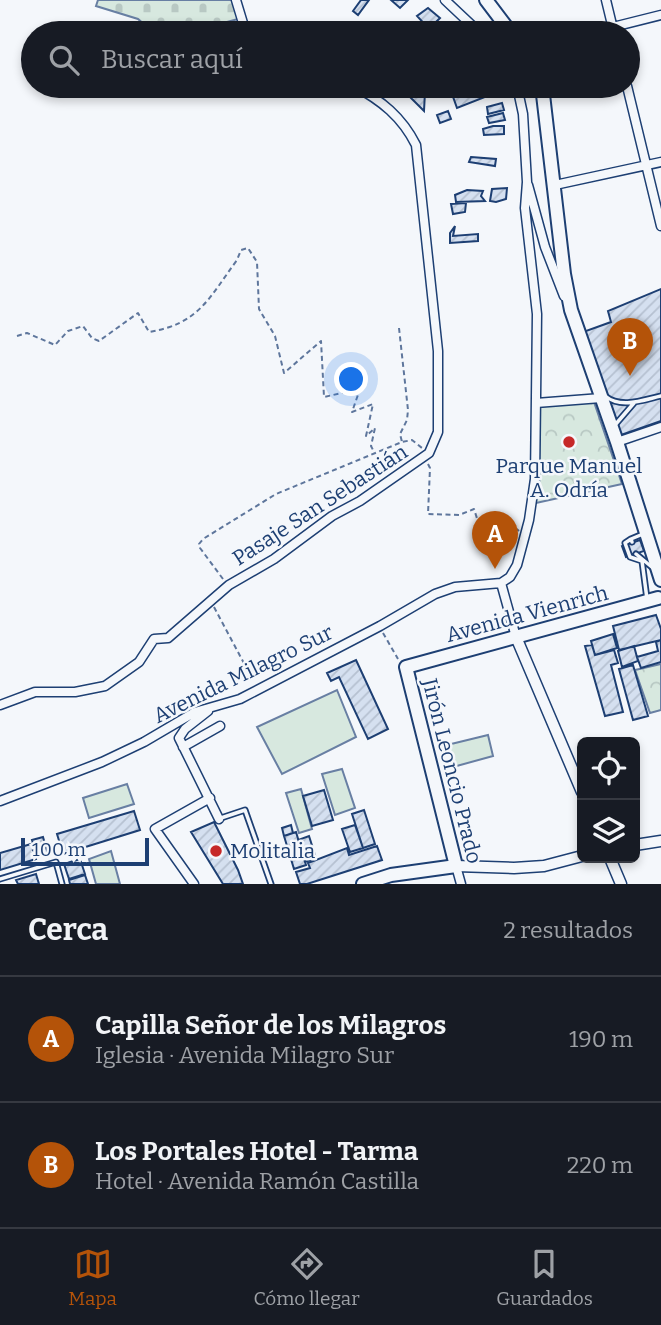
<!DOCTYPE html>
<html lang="es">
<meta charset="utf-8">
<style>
:root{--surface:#171b24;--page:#20242c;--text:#f1f3f6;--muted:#9ea1a6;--line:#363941;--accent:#b45309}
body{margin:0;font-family:Bitter,serif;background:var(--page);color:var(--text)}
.controls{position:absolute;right:21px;bottom:21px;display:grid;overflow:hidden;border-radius:10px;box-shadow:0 4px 10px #0003}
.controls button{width:63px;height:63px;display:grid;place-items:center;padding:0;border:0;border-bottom:2px solid var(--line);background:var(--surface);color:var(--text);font:35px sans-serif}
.scale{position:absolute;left:21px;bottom:18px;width:128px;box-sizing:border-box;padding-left:7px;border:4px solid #1d3f73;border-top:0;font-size:19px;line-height:24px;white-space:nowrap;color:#1d3f73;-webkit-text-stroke:5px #f4f7fb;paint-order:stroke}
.you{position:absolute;left:352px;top:380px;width:24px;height:24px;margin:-18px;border:5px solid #fff;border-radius:50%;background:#1a73e8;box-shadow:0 0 0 10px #1a73e833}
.badge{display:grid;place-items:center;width:46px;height:46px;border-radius:50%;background:var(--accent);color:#fff;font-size:23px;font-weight:700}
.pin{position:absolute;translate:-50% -58px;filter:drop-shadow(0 2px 4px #0008)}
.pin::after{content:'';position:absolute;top:37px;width:24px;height:21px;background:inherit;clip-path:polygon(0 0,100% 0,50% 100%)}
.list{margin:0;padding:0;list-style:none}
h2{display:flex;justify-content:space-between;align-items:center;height:91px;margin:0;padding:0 28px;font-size:30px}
h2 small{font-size:23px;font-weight:400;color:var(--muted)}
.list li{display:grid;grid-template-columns:46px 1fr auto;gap:21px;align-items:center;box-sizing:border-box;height:126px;padding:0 28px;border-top:2px solid var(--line)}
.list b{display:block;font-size:26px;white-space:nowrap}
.list p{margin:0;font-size:23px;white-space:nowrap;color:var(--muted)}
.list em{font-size:23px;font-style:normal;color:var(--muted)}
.icon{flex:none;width:38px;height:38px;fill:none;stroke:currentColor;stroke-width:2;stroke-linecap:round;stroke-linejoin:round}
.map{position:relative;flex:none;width:661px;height:884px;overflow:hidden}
.search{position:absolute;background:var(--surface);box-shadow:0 4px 10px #0003;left:21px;right:21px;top:21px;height:77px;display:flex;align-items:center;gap:18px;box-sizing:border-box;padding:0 24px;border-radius:38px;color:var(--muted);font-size:26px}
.sheet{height:343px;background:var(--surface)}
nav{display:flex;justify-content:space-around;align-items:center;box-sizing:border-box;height:98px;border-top:2px solid var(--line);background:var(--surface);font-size:19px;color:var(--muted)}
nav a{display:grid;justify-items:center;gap:4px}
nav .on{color:var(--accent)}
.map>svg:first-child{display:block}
</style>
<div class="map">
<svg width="661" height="884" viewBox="0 0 661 884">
<defs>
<pattern id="cemetery-stones" width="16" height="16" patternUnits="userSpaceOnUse" patternTransform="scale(1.75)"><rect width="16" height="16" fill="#d7e8df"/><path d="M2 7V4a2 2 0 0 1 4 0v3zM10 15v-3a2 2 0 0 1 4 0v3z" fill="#b8c8c3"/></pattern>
<pattern id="park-crowns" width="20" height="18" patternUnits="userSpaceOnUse" patternTransform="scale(1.75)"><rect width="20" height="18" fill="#d7e8df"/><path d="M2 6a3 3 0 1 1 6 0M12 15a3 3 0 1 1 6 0" fill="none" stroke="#b8c8c3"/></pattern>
<pattern id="building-hatch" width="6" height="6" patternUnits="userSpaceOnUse" patternTransform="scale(1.75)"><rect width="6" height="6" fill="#d5e0f0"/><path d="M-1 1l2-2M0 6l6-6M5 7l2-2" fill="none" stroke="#b6c1d1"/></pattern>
</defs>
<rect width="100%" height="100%" fill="#f4f7fb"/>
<path fill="url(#cemetery-stones)" stroke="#687fa3" stroke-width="2" d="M98,0H232L238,19L216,25L203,33H154L138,19L96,6Z"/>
<path fill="url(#park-crowns)" stroke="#687fa3" stroke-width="2" d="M594,402L622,484L536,503L540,405Z
M661,664V710L650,713L635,670Z"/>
<path fill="#d7e8df" stroke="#687fa3" stroke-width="2" d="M337,690L356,737L282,774L257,727Z
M488,735L493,756L453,767L447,745Z
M342,769L355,808L335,815L322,774Z
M127,784L134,804L89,818L83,798Z
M301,789L312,829L299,833L286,793Z
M111,851L120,884H96L89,859Z"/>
<path fill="url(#building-hatch)" stroke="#1d3f73" stroke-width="2" d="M361,0H369L358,15L353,11Z
M391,0H408L400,8Z
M428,8L440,18L429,29L417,16Z
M447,23L452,28L447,33H437Z
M423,86H431L425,92L424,111L411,98Z
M465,86H481L485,97L457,108L451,91Z
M483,86H493L498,95L486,93Z
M502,103L504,110L488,114L487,107Z
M448,111L451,119L440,123L437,115Z
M503,113L505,120L489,123L487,117Z
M493,126H504V134L484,135L483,129Z
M471,157L496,159L495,166L469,162Z
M507,188L506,199L496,202L490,201L492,189Z
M467,190L483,191L481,196L485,201L456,202L455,195Z
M466,203L465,212L453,214L451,204Z
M455,226L453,236L478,234V241L450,243V233Z
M661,289V421L621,435L583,332L611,322L608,311Z
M640,540L644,551L626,557L622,546Z
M656,615L661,629V640L619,650L613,626Z
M613,634L617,648L595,655L591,641Z
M661,640V662L641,668L637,657L658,651L656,642Z
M592,645L595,655L614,650L618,663L611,665L623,712L605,716L585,646Z
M634,646L638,661L622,667L618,651Z
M356,660L388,729L368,739L339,677L331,681L327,673Z
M633,665L648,716L633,720L619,669Z
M324,790L333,820L312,826L303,796Z
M364,810L375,844L363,848L352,814Z
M134,811L140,830L63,854L57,834Z
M214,822L238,870L243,884H223L191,832Z
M291,825L293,833L284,836L282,828Z
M355,825L363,848L350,852L342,829Z
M296,832L306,865L294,869L284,836Z
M309,836L316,858L305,862L298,840Z
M43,837L48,854L37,857L32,840Z
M31,844L36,859L0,870V853Z
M377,846L382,860L307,884H300L296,872L310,868L308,863L347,848L349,855Z
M80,859L85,874L69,879L64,864Z
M36,874L39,884H18L16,880Z
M85,875L88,884H70L69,880Z"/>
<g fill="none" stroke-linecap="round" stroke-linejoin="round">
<defs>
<path id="service" d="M605,396C621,409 643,400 661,396
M615,425L634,403
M631,539L625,543L630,557L642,561L647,599
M632,542L631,539L643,534
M636,554L653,568
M221,818L245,810L271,884
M0,879L56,862L62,884"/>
<path id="minor" d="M236,0L246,33
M445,0L480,33
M606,0L614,33
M589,33L661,15
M627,86L661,226
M528,185L545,247L564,296
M555,185L661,162
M536,403L601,398
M617,442L661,427
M501,583L510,577L517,565L529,520L535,479L537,314L525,208L527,182L523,114L517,86
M501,583L516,637
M0,705L35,692H75L105,686L139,662L154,639L168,638L229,585L274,559L332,516L360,501L429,453L438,432V351L416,145C402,117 381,100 354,86
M208,711L185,729L179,738L219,819
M183,747L220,726
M0,801L102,762L144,742L195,712L240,699L380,626L435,594L455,587L501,583
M456,866L461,884
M194,884L155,829L210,798"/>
<path id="tertiary" d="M516,637L582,792
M635,845L661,841
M610,858L621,884
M456,866L514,868L544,866L582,856"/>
<path id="trunk" d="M486,0L511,33
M542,86L564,274L571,310L617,442L661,580
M363,884L391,875L456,866L406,667L658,598"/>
</defs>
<use href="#service" stroke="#1d3f73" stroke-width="7"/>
<use href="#minor" stroke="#1d3f73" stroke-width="11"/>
<use href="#tertiary" stroke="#1d3f73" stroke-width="13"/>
<use href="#trunk" stroke="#1d3f73" stroke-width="16"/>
<path stroke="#5e769c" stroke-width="2" stroke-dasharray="5 3.5" stroke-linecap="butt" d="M399,328L408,410L407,420L400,434L402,442
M17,336L27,333L55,345L68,331L83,326L92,338L99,341L138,313L149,332C199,324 209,298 237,260L241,250L248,248L257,262L259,309L275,336L284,373L321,341L324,397L360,389L352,412L373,404L366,436L375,428L371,446L375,454
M428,464L430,468L428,514L459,515L474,509L483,537L496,529L501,535L513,526L519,531
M223,579L200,548L199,544L203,539L276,494L402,442L412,440L422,448
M214,607L254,682
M383,633L398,659"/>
<use href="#service" stroke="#f4f7fb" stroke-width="3.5"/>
<use href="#minor" stroke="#f4f7fb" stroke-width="8"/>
<use href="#tertiary" stroke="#f4f7fb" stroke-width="10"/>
<use href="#trunk" stroke="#f4f7fb" stroke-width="12"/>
</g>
<g fill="#c62828" stroke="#f4f7fb" stroke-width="2.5">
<circle cx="569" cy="442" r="7"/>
<circle cx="216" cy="851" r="7"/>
</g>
<g text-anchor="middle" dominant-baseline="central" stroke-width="5" stroke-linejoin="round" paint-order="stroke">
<g font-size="21" fill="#1d3f73" stroke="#f4f7fb">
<text x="569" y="466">Parque Manuel<tspan x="569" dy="24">A. Odría</tspan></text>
<text x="230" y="851" text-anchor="start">Molitalia</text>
</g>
<g font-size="21" fill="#1d3f73" stroke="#f4f7fb">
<text transform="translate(320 505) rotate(-33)">Pasaje San Sebastián</text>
<text transform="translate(527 614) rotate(-15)">Avenida Vienrich</text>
<text transform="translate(243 674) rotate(-26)">Avenida Milagro Sur</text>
<text transform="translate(452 771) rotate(76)">Jirón Leoncio Prado</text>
</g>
</g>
</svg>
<div class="controls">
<button><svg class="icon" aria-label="locate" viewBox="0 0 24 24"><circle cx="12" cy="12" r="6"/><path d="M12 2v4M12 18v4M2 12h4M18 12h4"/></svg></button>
<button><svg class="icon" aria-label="layers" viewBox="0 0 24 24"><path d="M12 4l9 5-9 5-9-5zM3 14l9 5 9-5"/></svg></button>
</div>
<div class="scale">100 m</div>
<div class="you"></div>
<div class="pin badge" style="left:495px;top:569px">A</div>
<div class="pin badge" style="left:630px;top:376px">B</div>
<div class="search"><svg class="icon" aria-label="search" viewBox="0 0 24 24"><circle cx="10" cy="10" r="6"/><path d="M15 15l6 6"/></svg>Buscar aquí</div>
</div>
<section class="sheet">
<h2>Cerca<small>2 resultados</small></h2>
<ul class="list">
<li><span class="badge">A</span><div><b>Capilla Señor de los Milagros</b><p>Iglesia · Avenida Milagro Sur</p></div><em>190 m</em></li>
<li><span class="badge">B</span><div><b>Los Portales Hotel - Tarma</b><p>Hotel · Avenida Ramón Castilla</p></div><em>220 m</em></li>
</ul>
</section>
<nav>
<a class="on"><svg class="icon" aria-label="map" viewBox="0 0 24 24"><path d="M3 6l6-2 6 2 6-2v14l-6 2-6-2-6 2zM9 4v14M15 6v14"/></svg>Mapa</a>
<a><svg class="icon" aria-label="directions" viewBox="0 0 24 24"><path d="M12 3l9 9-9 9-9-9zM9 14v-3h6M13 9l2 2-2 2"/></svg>Cómo llegar</a>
<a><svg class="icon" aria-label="saved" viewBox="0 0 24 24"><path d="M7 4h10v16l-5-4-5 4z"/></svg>Guardados</a>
</nav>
